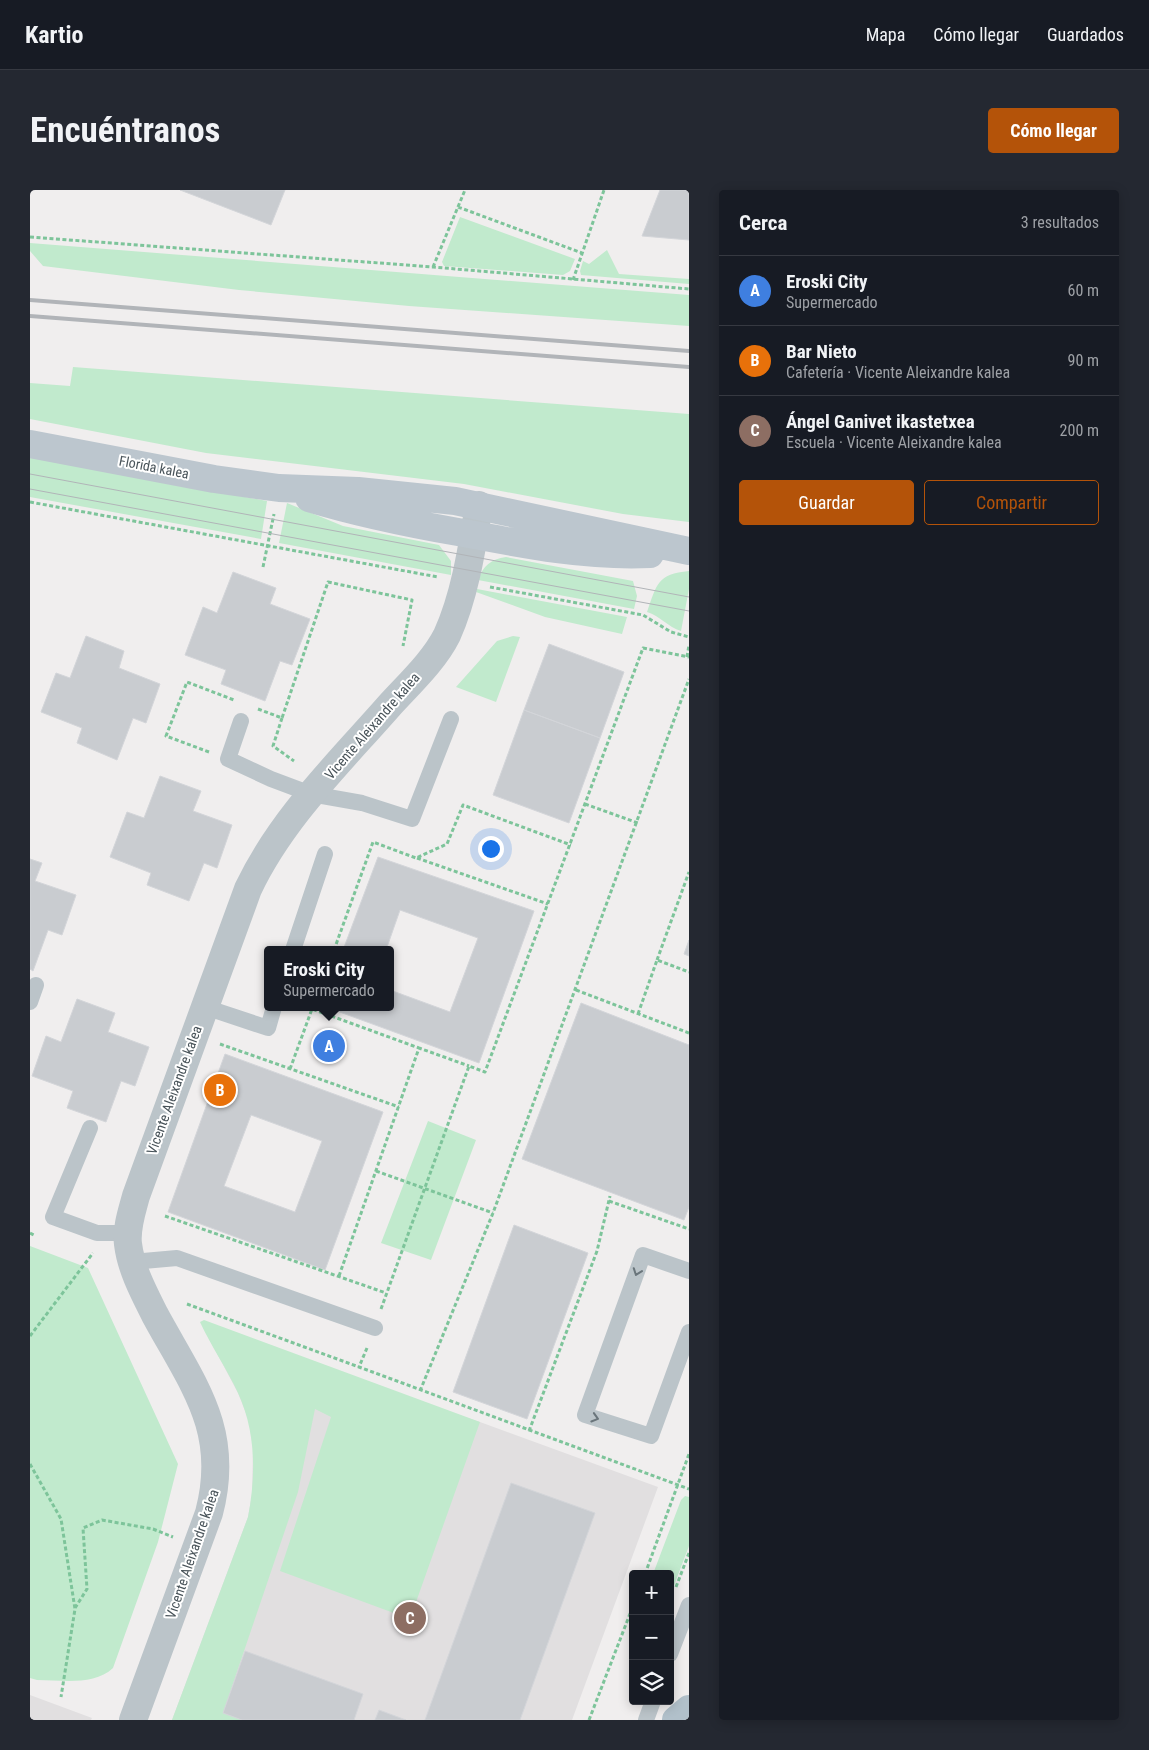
<!DOCTYPE html>
<html lang="es">
<meta charset="utf-8">
<style>
:root{--surface:#171b24;--page:#242831;--text:#f1f3f6;--muted:#9ea1a6;--line:#363941;--accent:#b45309}
body{margin:0;font-family:"Roboto Condensed",sans-serif;background:var(--page);color:var(--text)}
.controls{position:absolute;right:15px;bottom:15px;display:grid;overflow:hidden;border-radius:5px;box-shadow:0 2px 12px #0003}
.controls button{width:45px;height:45px;display:grid;place-items:center;padding:0;border:0;border-bottom:1px solid var(--line);background:var(--surface);color:var(--text);font:25px sans-serif}
.you{position:absolute;left:460px;top:658px;width:18px;height:18px;margin:-12px;border:4px solid #fff;border-radius:50%;background:#1a73e8;box-shadow:0 0 0 8px #1a73e833}
.badge{display:grid;place-items:center;width:32px;height:32px;border-radius:50%;background:var(--accent);color:#fff;font-size:16px;font-weight:700}
.pin{position:absolute;translate:-50% -50%;border:2px solid #fff;box-shadow:0 1px 5px #0006}
.popup{position:absolute;left:234px;top:756px;width:130px;height:65px;box-sizing:border-box;display:grid;place-content:center;border-radius:5px;background:var(--surface);filter:drop-shadow(0 1px 4px #0005);font-size:16px;white-space:nowrap;color:var(--muted)}
.popup b{font-size:19px;color:var(--text)}
.popup::after{content:'';position:absolute;left:50%;top:100%;margin-left:-10px;border:10px solid transparent;border-top-color:var(--surface)}
.list{margin:0;padding:0;list-style:none}
h2{display:flex;justify-content:space-between;align-items:center;height:65px;margin:0;padding:0 20px;font-size:21px}
h2 small{font-size:16px;font-weight:400;color:var(--muted)}
.list li{display:grid;grid-template-columns:32px 1fr auto;gap:15px;align-items:center;box-sizing:border-box;height:70px;padding:0 20px;border-top:1px solid var(--line)}
.list b{display:block;font-size:19px;white-space:nowrap}
.list p{margin:0;font-size:16px;white-space:nowrap;color:var(--muted)}
.list em{font-size:16px;font-style:normal;color:var(--muted)}
.actions{display:flex;gap:10px;padding:15px 20px}
.actions a{flex:1;padding:11px 0;border:1px solid var(--accent);border-radius:5px;text-align:center;font-size:18px;color:var(--accent)}
.actions .main{background:var(--accent);color:#fff}
.icon{flex:none;width:28px;height:28px;fill:none;stroke:currentColor;stroke-width:2;stroke-linecap:round;stroke-linejoin:round}
.map{position:relative;flex:none;width:659px;height:1530px;overflow:hidden;border-radius:5px}
header{display:flex;align-items:center;gap:30px;box-sizing:border-box;height:70px;padding:0 25px;background:var(--surface);border-bottom:1px solid var(--line)}
header strong{font-size:24px}
nav{display:flex;gap:28px;margin-inline-start:auto;font-size:18px}
.intro{display:flex;align-items:center;justify-content:space-between;box-sizing:border-box;height:120px;padding:0 30px}
h1{margin:0;font-size:35px}
.button{padding:12px 22px;border-radius:5px;background:var(--accent);color:#fff;font-size:18px;font-weight:700}
main{display:flex;gap:30px;padding:0 30px}
aside{flex:1;background:var(--surface);border-radius:5px;box-shadow:0 2px 12px #0003}
.map>svg:first-child{display:block}
</style>
<header>
<strong>Kartio</strong>
<nav><a>Mapa</a><a>Cómo llegar</a><a>Guardados</a></nav>
</header>
<div class="intro"><h1>Encuéntranos</h1><a class="button">Cómo llegar</a></div>
<main>
<div class="map">
<svg width="659" height="1530" viewBox="0 0 659 1530">
<rect width="100%" height="100%" fill="#f0eeee"/>
<path fill="#e1dfe0" d="M175,1141L450,1232L628,1297L542,1530H142L218,1327L222,1305L223,1259L219,1231L208,1203Z
M0,1505L62,1528L61,1530H0Z"/>
<path fill="#c1eacd" d="M430,27L545,69L540,81L533,85L414,76L412,72Z
M0,53L659,105V136L379,116L209,100L13,76L0,61Z
M577,60L589,84L659,89V94L551,85L550,81L553,71L559,74Z
M43,177L659,224V332L593,324L434,294L176,263L0,229V193L40,196Z
M0,267L237,311L231,349L0,307Z
M257,313L313,336L409,355L421,371V385L249,353Z
M476,367L603,391L607,406L604,419L448,390C453,376 461,369 476,367Z
M659,381V399L651,441C638,437 630,426 617,422C627,394 627,384 659,381Z
M447,399L597,427L592,444L515,427L446,402Z
M483,446L490,447L466,512L426,497L467,451Z
M398,931L446,950L401,1070L351,1053Z
M0,1056L58,1078L148,1274L128,1352L83,1478C64,1496 32,1490 7,1490L0,1488Z
M174,1130L450,1232L380,1429L250,1381L301,1227L285,1219L268,1302L193,1523L212,1530H142L218,1327C226,1285 226,1242 208,1203C197,1179 181,1156 170,1132Z
M655,1306L659,1307V1356L640,1406V1384H623L651,1310Z"/>
<path fill="#c9ccd0" stroke="#d3d5d9" fill-rule="evenodd" d="M150,0H255L241,35Z
M630,0H659V50L612,46Z
M203,382L246,398L240,414L280,429L262,475L250,471L235,511L191,494L196,480L155,465L173,417L187,423Z
M56,446L94,461L89,478L130,494L116,533L103,528L87,570L47,553L52,538L11,522L26,483L40,488Z
M519,454L594,482L570,548L494,520Z
M494,520L570,548L539,633L463,605Z
M130,586L171,601L163,621L202,635L187,678L174,673L159,711L117,695L121,683L80,667L97,622L114,628Z
M348,667L504,721L449,873L296,817H360V800L420,822L448,748L370,720L356,760H313Z
M0,669L12,673L5,691L46,705L32,745L18,740L3,781L0,779Z
M659,750V766L654,764Z
M47,809L85,823L78,842L119,857L105,896L91,891L76,932L37,918L43,901L2,886L16,846L31,852Z
M551,813L659,855V1017L654,1030L492,969Z
M195,864L353,922L295,1080L138,1022ZM221,925L292,951L265,1022L194,996Z
M484,1035L558,1063L497,1229L423,1202Z
M481,1293L565,1323L490,1530H395Z
M215,1461L333,1504L324,1530H212L193,1523Z
M349,1520L376,1530H345Z"/>
<g fill="none" stroke-linecap="round" stroke-linejoin="round">
<path stroke="#7dc49a" stroke-width="3" stroke-dasharray="4 2.5" stroke-linecap="butt" d="M428,17L552,63
M0,47L403,77L659,99
M403,77L435,0
M543,90L574,0
M0,312L408,387
M233,377L244,324
M460,397L613,425L641,442L659,447
M657,467L659,455
M228,519L252,528L298,392L382,410L373,456
M252,528L243,556L264,571
M179,562L136,546L157,492L204,510
M555,614L608,633
M387,668L518,714
M304,760L343,652L386,668L417,654L433,615L541,655
M627,770L659,682
M546,800L659,843
M608,824L627,770L659,782
M190,854L369,917
M260,879L282,819L389,858
M346,981L463,1023
M579,1011L659,1039
M135,1026L356,1103
M0,1043L4,1045
M309,1086L389,858L439,876
M157,1114L329,1177
M351,1119L439,876L455,882L613,458L659,467
M0,1146L63,1063
M337,1158L329,1177L659,1299
M390,1201L463,1023L659,489
M499,1241L567,1061L580,1006
M0,1274L31,1329L45,1419L31,1507
M615,1384L659,1264
M646,1397L659,1363
M45,1418L57,1399L53,1338L72,1330L123,1339L143,1347
M559,1530L603,1416"/>
<path stroke="#bbc4c9" stroke-width="16" d="M211,531L198,569L241,589L281,604L332,613L382,629L421,529
M263,760L295,664
M0,812L6,795
M175,817L238,838L244,817
M60,938L23,1027L67,1043H99
M102,1072L147,1068L345,1138
M659,1081L613,1065L555,1225L621,1246L659,1142
M640,1464L659,1415
M616,1530L623,1511"/>
<path stroke="#bbc4c9" stroke-width="28" d="M103,1530L179,1323C201,1240 163,1195 125,1125C114,1103 101,1079 98,1054C96,1038 102,1021 106,1006L218,699C251,629 309,573 359,516C379,494 404,471 417,445C435,405 442,358 449,315"/>
<path stroke="#bcc6ce" stroke-width="28" d="M0,254L184,289L249,298L328,301L425,311L659,361
M279,308C328,323 377,333 428,342C491,354 556,367 620,364"/>
<path stroke="#b1c0ca" stroke-width="28" d="M646,1530L659,1519"/>
<path stroke="#b1b4b8" stroke-width="1" d="M0,284L659,407
M0,299L659,421"/>
<path stroke="#b1b4b8" stroke-width="4" d="M0,110L659,161
M0,126L659,177"/>
</g>
<defs><path id="oneway-chevron" d="M-2-3.5L2.5 0L-2 3.5" fill="none" stroke-width="1.6" stroke-linecap="round" stroke-linejoin="round" transform="scale(1.25)"/></defs>
<g stroke="#6a757b">
<use href="#oneway-chevron" transform="translate(607 1082) rotate(110)"/>
<use href="#oneway-chevron" transform="translate(565 1228) rotate(17)"/>
</g>
<g text-anchor="middle" dominant-baseline="central" stroke-width="4" stroke-linejoin="round" paint-order="stroke">
<g font-size="14" fill="#485359" stroke="#fff">
<text transform="translate(124 277) rotate(11)">Florida kalea</text>
<text transform="translate(342 536) rotate(-49)">Vicente Aleixandre kalea</text>
<text transform="translate(144 900) rotate(-70)">Vicente Aleixandre kalea</text>
<text transform="translate(162 1364) rotate(-71)">Vicente Aleixandre kalea</text>
</g>
</g>
</svg>
<div class="controls">
<button>+</button>
<button>−</button>
<button><svg class="icon" aria-label="layers" viewBox="0 0 24 24"><path d="M12 4l9 5-9 5-9-5zM3 14l9 5 9-5"/></svg></button>
</div>
<div class="you"></div>
<div class="pin badge" style="left:299px;top:856px;background:#3f7fe0">A</div>
<div class="popup"><b>Eroski City</b>Supermercado</div>
<div class="pin badge" style="left:190px;top:900px;background:#e8710a">B</div>
<div class="pin badge" style="left:380px;top:1428px;background:#8d6e63">C</div>
</div>
<aside>
<h2>Cerca<small>3 resultados</small></h2>
<ul class="list">
<li><span class="badge" style="background:#3f7fe0">A</span><div><b>Eroski City</b><p>Supermercado</p></div><em>60 m</em></li>
<li><span class="badge" style="background:#e8710a">B</span><div><b>Bar Nieto</b><p>Cafetería · Vicente Aleixandre kalea</p></div><em>90 m</em></li>
<li><span class="badge" style="background:#8d6e63">C</span><div><b>Ángel Ganivet ikastetxea</b><p>Escuela · Vicente Aleixandre kalea</p></div><em>200 m</em></li>
</ul>
<div class="actions"><a class="main">Guardar</a><a>Compartir</a></div>
</aside>
</main>
